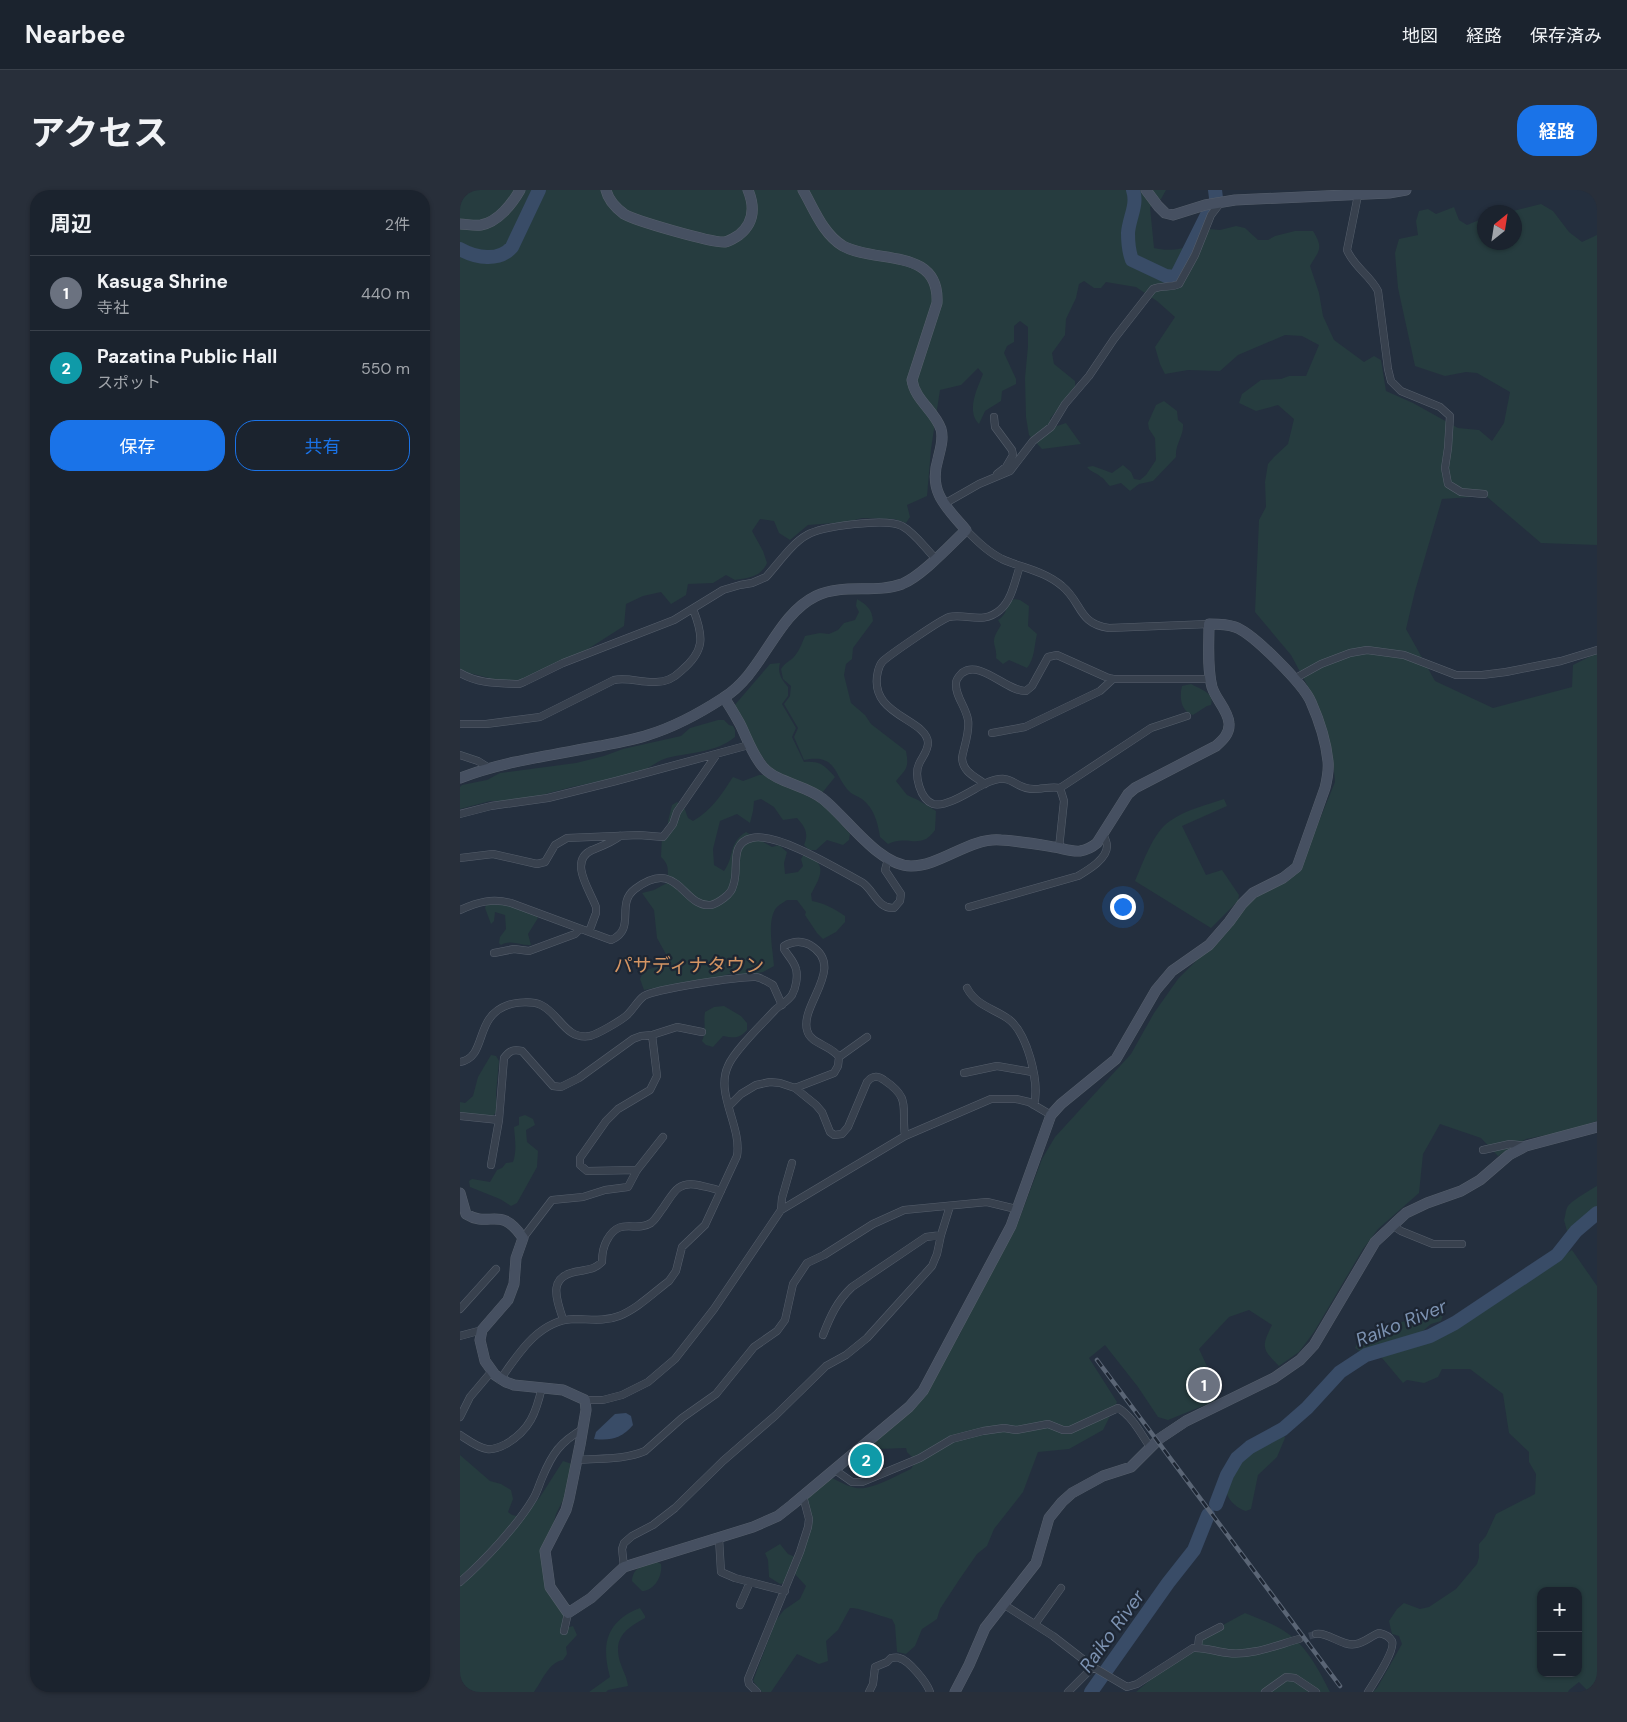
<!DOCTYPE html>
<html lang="ja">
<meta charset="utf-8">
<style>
:root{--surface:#1b232e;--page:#282f3a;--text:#f1f3f6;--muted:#a0a4aa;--line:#39404a;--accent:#1a73e8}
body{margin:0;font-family:"DM Sans","Noto Sans JP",sans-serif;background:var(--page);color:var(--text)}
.controls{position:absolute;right:15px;bottom:15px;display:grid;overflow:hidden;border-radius:10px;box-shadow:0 1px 4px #0004}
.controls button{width:45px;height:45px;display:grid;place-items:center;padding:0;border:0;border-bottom:1px solid var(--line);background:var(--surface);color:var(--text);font:25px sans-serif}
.compass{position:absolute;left:1017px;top:15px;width:45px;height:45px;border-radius:50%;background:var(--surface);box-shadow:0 1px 4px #0004;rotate:30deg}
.you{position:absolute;left:662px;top:716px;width:18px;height:18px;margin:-12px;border:4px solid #fff;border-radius:50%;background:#1a73e8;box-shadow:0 0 0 8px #1a73e833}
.badge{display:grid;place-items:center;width:32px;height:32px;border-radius:50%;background:var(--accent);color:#fff;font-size:16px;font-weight:700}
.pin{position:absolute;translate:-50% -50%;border:2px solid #fff;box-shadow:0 1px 5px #0006}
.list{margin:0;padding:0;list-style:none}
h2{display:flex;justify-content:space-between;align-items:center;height:65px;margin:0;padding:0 20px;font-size:21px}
h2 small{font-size:16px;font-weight:400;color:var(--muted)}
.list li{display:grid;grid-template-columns:32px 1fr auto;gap:15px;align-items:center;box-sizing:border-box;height:75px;padding:0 20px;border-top:1px solid var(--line)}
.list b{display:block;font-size:19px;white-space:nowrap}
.list p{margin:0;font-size:16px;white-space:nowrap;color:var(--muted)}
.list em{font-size:16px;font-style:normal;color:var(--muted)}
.actions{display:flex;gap:10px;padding:15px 20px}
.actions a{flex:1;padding:11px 0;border:1px solid var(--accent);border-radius:20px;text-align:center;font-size:18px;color:var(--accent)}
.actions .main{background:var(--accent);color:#fff}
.map{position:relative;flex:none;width:1137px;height:1502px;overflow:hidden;border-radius:20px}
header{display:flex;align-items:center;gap:30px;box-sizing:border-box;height:70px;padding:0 25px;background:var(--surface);border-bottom:1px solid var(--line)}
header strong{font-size:24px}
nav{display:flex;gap:28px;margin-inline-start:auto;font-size:18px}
.intro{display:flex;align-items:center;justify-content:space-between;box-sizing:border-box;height:120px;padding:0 30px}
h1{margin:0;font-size:35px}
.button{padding:12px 22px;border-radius:20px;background:var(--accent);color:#fff;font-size:18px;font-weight:700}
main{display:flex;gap:30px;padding:0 30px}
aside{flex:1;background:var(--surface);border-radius:20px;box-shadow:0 1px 4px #0004}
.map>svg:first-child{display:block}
</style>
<header>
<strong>Nearbee</strong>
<nav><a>地図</a><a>経路</a><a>保存済み</a></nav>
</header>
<div class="intro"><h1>アクセス</h1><a class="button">経路</a></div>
<main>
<aside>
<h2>周辺<small>2件</small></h2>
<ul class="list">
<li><span class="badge" style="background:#6b7280">1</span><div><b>Kasuga Shrine</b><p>寺社</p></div><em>440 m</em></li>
<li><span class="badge" style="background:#0f9aa8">2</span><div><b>Pazatina Public Hall</b><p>スポット</p></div><em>550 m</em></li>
</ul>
<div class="actions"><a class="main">保存</a><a>共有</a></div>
</aside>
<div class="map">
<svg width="1137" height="1502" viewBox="0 0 1137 1502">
<rect width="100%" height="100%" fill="#242f3e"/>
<path fill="#263c3f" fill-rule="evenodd" d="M0,0H706L701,9L690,17L694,58C713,63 740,58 749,39L760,40L776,36L785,38L798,50H808L815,46L835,41H853C864,59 859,60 850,76L859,103L863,126L874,150L904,172L914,166L921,170L926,201L953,213L998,238L1019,240L1032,251L1044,233L1050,202L1017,183L1006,182L985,186L955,176L938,98L935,63L939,49L958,45L956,31L959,21L968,19L976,24L994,17L999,30L1007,35L1024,28V52H1054V22H1049L1081,14L1093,21L1109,42L1122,52L1137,45V355L1081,353L1026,306L982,309L955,401L946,439L975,491L1033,518L1112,497L1113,475L1137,463V931L1107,941L1066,949L1038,966L1021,948L980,934L963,964L959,1003L918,1039L903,1059L854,1142L839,1162L819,1176C802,1159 801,1157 812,1135L789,1120L769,1127L739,1159L759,1202L755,1211L708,1230L698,1227L678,1197L645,1155L629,1168L657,1212L643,1240L609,1259L578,1262L563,1302L534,1339L527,1356L517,1364L499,1390L480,1419L477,1429L462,1439L455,1456L446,1464L437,1462L435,1435L432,1429C423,1427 398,1417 390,1418L378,1440L366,1451L368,1471L359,1474L337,1464L311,1502H302L293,1491L316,1430L324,1420L340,1409L346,1396L334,1383L324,1393L320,1394L309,1387L308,1370L305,1363L320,1354L328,1364L335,1367L351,1329L350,1319L345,1308L370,1287C379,1291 386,1296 396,1298C411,1301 437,1285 451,1279L454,1274L452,1267L447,1262L446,1258L417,1259L415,1258V1252L422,1244L460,1208L500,1144L513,1113L556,1038L582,969L595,947L671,864L694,823L718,789L754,753L791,709L831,675L855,641L875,592L873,569L867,540L853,506L831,465L795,422L799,330L806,317L805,292L808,274L814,267L828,254L834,229L818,215L796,221L779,213L782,204L801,190L821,189L829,186H846L859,155L842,146L825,145L778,165L760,181L728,180L705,184L700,174L695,157L715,127L697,111L676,97L646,92L641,98H634L624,91L619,94L616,108L606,129L605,145L592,163L594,174L615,191V197L590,229L597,236L606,233L621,254L582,259L569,245L566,227L565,188L568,156V137L560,131L554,136V152L547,156L544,163L556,189V194L542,201L541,211L525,221L519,234C506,221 517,199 523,184L518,178L501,195L480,200L471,259L467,306L447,315L450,327L446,333L434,329L402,328L387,332L348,335L330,350L319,343L314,331L300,329L292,341L303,361L307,373C301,387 288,388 275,390L266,385L253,393L228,394L226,405L211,414L201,402L183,406L166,414L164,436L128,459L60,491L37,490L9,483L0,479Z
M704,211L717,221L718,230L723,234C724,246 715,254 716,267L693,291L679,294L670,301L661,293L650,296C646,293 645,289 641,287C636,282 632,283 627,277L633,276L652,283L663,275L671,282L674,289L680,290L686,285L696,270L695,248L689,239L688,233L696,215Z
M397,409C407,415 412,419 413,431L393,458L392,469L386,474L384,485L391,513L405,525L411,534L446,561C449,578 447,578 436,591L447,605L458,610L476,621L475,640C473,643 469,647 466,649C453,655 444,646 428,654L420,647C418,633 414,618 402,609C399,607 394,605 391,603C373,587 379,563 344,570L334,547L338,538L324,514L330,506L331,496L323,489L321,479C325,473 328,472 333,468C339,462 342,453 345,446L360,443L369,444L378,440L384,433L395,430L399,422L396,416Z
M554,409L560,410L569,416L568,436L577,444C574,456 575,468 567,478L549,470L543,474L536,468C537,459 534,457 534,451C534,446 538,440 541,435L538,430C549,423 544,416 554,409Z
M320,473C317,483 322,490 328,497V506L322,514L336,538L332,547L344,572C361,571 364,575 375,587L362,603L311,579L295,556L273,517L310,474Z
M731,494C740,499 755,503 751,515L747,516L733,525C721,522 719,507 722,496Z
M258,530H264L269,535L273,536L275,540V547C256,563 230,562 207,568C199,570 188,579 179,583L112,597L78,606L51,611H30L0,619V597L2,595L27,590L40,583L116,573L144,566L163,559L221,546L230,538Z
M299,585H305L363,614L390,644L389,650L383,655L367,650L356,660H349L344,655C349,643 345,637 337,628L323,630L314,617L301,609L294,611L293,621L290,633L277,624L260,631L253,659L254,675L264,681C275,666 268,653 286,642L312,657L319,655L327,662L324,673L325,684L338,682L343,676L341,669L344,664C348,667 355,669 358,673C365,682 355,696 351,704L352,711C364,713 375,719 385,726V732L376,742L363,749L357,743L345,725L346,722L337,710H327C324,712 320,714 317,717C306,729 313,760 314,776L303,782L292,784H269L246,791L226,792L184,800L180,789L184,780L198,777L207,766L197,748L194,720L182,703L194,700L207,693C208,682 210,675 201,667L202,644L208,637V631L212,615L217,612L224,617L228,628L233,631C252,620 261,605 273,587L283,591Z
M764,609L767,616L722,636L746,685L762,680L779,705L778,711L751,738L675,691C683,673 693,642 710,631C725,620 746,615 764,609Z
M39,712L73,722L78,728L68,744L71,755C60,756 52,749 41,755L39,753L40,747L46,739L45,725L35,722L34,731L31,734L25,718L27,713Z
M264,816L281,826L287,833V840C279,849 274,848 263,846L253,857L246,855L242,851C247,840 243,832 245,822L254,817Z
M31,865L36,866L39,871L36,903L37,921L33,926L0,923V912L5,913L13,906L18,887Z
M65,925L73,929L75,935L66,940L67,952L78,961L77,977L57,1013L51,1016L40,1009L10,997L9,991L12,989L30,992L37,980L42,978L46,973L53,972C57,961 55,949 54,937L59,935V927Z
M1137,996V1029L1121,1044H1113L1107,1041L1104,1030C1106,1025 1105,1022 1107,1018C1109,1012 1130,1000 1137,996Z
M1112,1060L1137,1096V1502H1129L1119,1492L1109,1500L1108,1502H913L917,1498L942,1454L939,1446L932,1444L929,1431L937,1419L944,1413L960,1419L969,1417L996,1399L1017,1374L1019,1367V1354L1026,1346L1036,1324L1075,1304L1076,1284L1069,1272V1262L1049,1243L1043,1204L1010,1179H982L978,1187L964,1193L947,1190L943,1193L917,1162L941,1152L917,1157L910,1163H903L895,1158L900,1148L932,1135L979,1121L983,1125L981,1131L971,1134L958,1145L987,1133L992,1134ZM1081,1401H1118V1483H1081Z
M822,1244H824L825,1248L817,1267L798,1285L791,1319L786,1321C776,1318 764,1307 766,1295C768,1288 779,1270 785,1266C796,1257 810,1251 822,1244Z
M0,1265L30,1291L41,1294L51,1300L53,1309L48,1322L52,1325L63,1327L80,1307L103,1271L112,1274L107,1302L96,1324L91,1343L83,1360L103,1422C103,1427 104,1434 109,1437L113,1436L117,1445L106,1457L107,1464L103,1470C89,1472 82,1491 74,1502H5L0,1497Z
M196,1371L201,1374C203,1386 194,1401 182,1401L172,1391C173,1376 185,1375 196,1371Z
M180,1418L185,1426V1428C165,1439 153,1448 160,1472C163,1481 167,1487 168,1496L148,1500L146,1502H129L150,1487C141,1455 146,1431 180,1418Z
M785,1423C799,1429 815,1434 827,1443C846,1455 860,1482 870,1502H676L717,1467L729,1460L739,1448Z"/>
<path fill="#394c67" d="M166,1223L171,1226L173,1235C162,1248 151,1251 134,1249L136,1242L155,1224Z"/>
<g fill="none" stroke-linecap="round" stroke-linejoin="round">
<path stroke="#394c67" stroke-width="14" d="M673,0C678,15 669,28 668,43C668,52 669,62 672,70L706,86L714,87L717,85L747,25
M755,0L756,8
M0,59C16,68 39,72 52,57L79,0
M756,1314L767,1285L777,1268L790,1257L823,1239L847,1218L880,1182L906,1165L970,1146L995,1133L1097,1065L1116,1041L1137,1023
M631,1502L708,1393L734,1360L748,1325"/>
<path stroke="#3a4453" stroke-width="7" stroke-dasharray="7 3.5" stroke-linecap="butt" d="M839,1449L856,1444"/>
<defs>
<path id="street" d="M898,5L887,60C894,77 910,85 918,101L928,179L931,191L941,201L980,217L990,226L988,258L985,278L988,294L1001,302L1024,304
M534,227L535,237L552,260L553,265L546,277L537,284
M484,314L519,294L550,281L573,251L591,237L605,214L629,186L654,149L693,99C702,95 711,98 719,94L735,65L751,25L761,12
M506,340C517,351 528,362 542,369C562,378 585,381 602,396C622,412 618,434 649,438L749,434
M560,376C555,390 552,410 540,420C523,435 506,423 489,427C480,430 431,464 423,471C420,474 419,477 418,481C407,526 467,528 468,553C468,561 462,567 459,574C454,585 460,609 473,614C486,618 512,600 524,594C555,580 551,599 574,599C583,599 592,596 600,598L604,611L599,658
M0,483C19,494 37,493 59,494L64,492L103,473L214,430L263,400L280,395L292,393L306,387C318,374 332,353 347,345C362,336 426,328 442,336C455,343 465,358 475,368
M834,489L861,474L890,463L907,460L944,465L996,485H1022L1046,482L1101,471L1137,460
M0,534H26L80,527L154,490C168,487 182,493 196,492C206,492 214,488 221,481C245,461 244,447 233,419
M532,543L565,537L640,501L653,489
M0,565L18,571L29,578
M525,594C514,586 503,582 502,568C504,556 510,542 508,530C506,517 495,506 496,493C496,489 499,486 502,483C520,469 547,502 566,501L572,496L588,467L597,465L646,487L653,489H750
M600,598L691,538L727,526
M0,624L31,616L88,608L156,591L289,555
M0,668L33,664L77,674L85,672L95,655L107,648L179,645L203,647L213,634L217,622L257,564
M509,717L618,686C628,680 647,669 647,656C647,652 645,648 643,644
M0,720C18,712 32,708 51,713L151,750C177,739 155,714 175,699C219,666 222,718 251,715C256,714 260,711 264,708C268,705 272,701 273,696C280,680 268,653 292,648C318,642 379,680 403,693C414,701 418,719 434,718L440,711L441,704L425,680L428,669
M129,742L136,723V717C130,700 108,671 132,660C142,656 151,653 160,646
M34,763L54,759L69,761L115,744L120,739
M507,798C516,815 532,818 547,828C567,841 580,892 574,915
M192,845L217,837L242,842
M0,872C28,867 13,827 48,815C56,812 73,811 81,815C100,824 105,850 130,846C138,844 160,831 166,826C173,820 177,811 184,806C195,799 281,786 296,787C302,788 308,792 313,795L322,815
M504,883L537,876L572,882
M335,898L356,915L362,922L370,942L374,945L382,944L388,937L407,892C412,886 417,885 424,890C452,909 441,917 445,946
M269,916L281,904L296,895L310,892L320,893L335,898L374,883L378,876L379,867L407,847
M0,926L39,930
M1023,960L1050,954L1067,956
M31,975L39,930L44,868C50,860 54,859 62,861L93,896L101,897L119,888L173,849L181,846L192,845L197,886L190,900L158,919L146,931L120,968V975L127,981L177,980
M321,1020L445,946L531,909H556L569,912L591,925
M932,1035L941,1041L973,1054H1002
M63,1048L92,1010L123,1007L145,1000L168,997L177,980L203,947
M0,1119L36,1079
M103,1129C95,1106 88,1085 120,1081C130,1079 135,1079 142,1072C142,1064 143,1057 147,1050C160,1026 175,1043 191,1033C196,1029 199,1023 203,1018C214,1002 218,991 238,995C246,997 253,998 261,1001
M363,1145C370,1127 377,1111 392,1097L466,1047L481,1045
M0,1146L22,1140
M40,1190C58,1164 79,1130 114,1129C129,1129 144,1132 159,1126C177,1119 193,1103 209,1091L216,1081L222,1057L245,1035L277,966C282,936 255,904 268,876C274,861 303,833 315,820C320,815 328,811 332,805C336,798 338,786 336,779C334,771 328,766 324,759V756C333,751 341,750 350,755C387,777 340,814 347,840C350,854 371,855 379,867
M125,1210H143L162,1205L188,1192L215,1169L254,1119L321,1020L322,1008L332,973
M0,1227L10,1207L32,1181
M0,1245C8,1250 18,1258 27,1259C34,1260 40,1257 46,1254C70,1240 76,1223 82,1197
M118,1270C140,1268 164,1270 185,1261L222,1228L256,1204L294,1157L317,1141L325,1130L333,1094L347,1073L364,1065L413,1034L444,1020L527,1012L556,1019
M375,1280L392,1292H402L460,1268L492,1249L523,1241L544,1238L556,1240L588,1234L603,1240H610L658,1218C672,1226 681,1244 690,1257
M259,1348L261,1382L275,1388L325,1401
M164,1377L162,1359L164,1353L172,1346L193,1335L215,1318L263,1271L316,1225L366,1176L386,1165L407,1148L472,1076L477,1064L481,1045L490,1016
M0,1392C23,1372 57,1336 73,1309C77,1303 79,1295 82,1288C92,1264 100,1252 123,1239
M543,1414L593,1446L633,1477L667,1497L677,1494L733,1458C746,1457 756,1462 768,1463C791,1466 817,1455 839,1449
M280,1415L290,1392
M575,1434L601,1398
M104,1441L108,1423
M856,1444C869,1442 882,1457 896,1454C904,1453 911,1446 919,1443C924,1444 929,1446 932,1451C936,1460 913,1494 908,1502
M738,1457L739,1448L760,1437
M297,1502L289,1494L288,1489L340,1362L348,1337L349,1329L343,1306
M409,1502L413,1494L415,1477L427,1472L431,1468C433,1468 437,1467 439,1468C449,1470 467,1493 470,1502
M608,1502L633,1477
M805,1502L826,1487L835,1488L856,1502"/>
<path id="secondary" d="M146,0C148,9 156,18 164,24C176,31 252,53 265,52C270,51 274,48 279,45C294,33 295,17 288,0
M686,0L698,16L705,23L713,25L745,15L775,10L929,3L946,0
M0,34C6,34 14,36 21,35C38,32 52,14 60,0
M0,588C45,571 93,565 140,556C156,553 173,550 188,545C214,537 240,523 263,508C303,484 315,426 356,406C383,393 415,404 442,394C462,386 490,355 506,340C486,317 468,302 478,269C480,260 484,249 481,239C474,220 455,210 452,190L477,113C480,57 416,74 383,56C363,44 354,19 343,0
M0,1003L6,1024C30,1039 40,1014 63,1048L56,1068L54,1094L48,1110L22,1140L20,1150L25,1171L35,1185L46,1192L54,1195L103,1200L125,1210L126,1220L120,1255L109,1309L106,1320L85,1361L90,1397L108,1423L131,1408L164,1377L293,1337L318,1326L332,1315L449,1217L463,1201L551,1036L591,925L601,914L656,869L696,800L712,781L749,755L769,732L782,714L793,703L823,688L837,677L865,598C867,590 869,580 868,571C866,552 859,530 851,512C844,495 793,443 775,437C767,434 758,434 749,434C749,454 747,478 752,497C756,510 768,520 769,533C770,543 763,550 756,556L675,598L668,604L637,653C631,658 627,660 620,661C611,662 602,658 594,657C576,654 559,651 541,650C510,647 481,676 451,676C419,676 387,628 363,609C346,595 317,593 303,577C292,564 287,548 280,534C275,525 270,516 264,508
M495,1502L509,1475L525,1438L576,1373L589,1328L602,1312L612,1303L643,1286L671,1277L699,1249L726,1231L814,1188L840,1170L854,1155L915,1052L946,1023L967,1013L1001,1001L1020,990L1049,965L1066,956L1137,937"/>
</defs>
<use href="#street" stroke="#565f6c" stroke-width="8"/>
<use href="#secondary" stroke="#565f6c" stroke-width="11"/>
<use href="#street" stroke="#38414e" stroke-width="7"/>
<use href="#secondary" stroke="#465061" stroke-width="10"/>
<defs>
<path id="rail" d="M637,1170L880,1496"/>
</defs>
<use href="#rail" stroke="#5a6575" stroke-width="4.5"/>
<use href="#rail" stroke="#1d2633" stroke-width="2.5" stroke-dasharray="8" stroke-linecap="butt"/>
</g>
<g text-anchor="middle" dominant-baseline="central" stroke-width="4.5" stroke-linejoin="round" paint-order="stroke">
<g font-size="19" fill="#d59563" stroke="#1d2633">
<text x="229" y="775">パサディナタウン</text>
</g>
<g font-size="19" font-style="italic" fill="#7c92b1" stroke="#1d2633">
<text transform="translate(941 1133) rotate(-22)">Raiko River</text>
<text transform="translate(652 1441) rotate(-54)">Raiko River</text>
</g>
</g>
</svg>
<div class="controls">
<button>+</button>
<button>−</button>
</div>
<svg class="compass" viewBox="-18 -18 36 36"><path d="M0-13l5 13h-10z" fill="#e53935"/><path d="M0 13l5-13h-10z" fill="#a0a4aa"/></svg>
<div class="you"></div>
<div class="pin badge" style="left:744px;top:1195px;background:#6b7280">1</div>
<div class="pin badge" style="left:406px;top:1270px;background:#0f9aa8">2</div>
</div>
</main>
